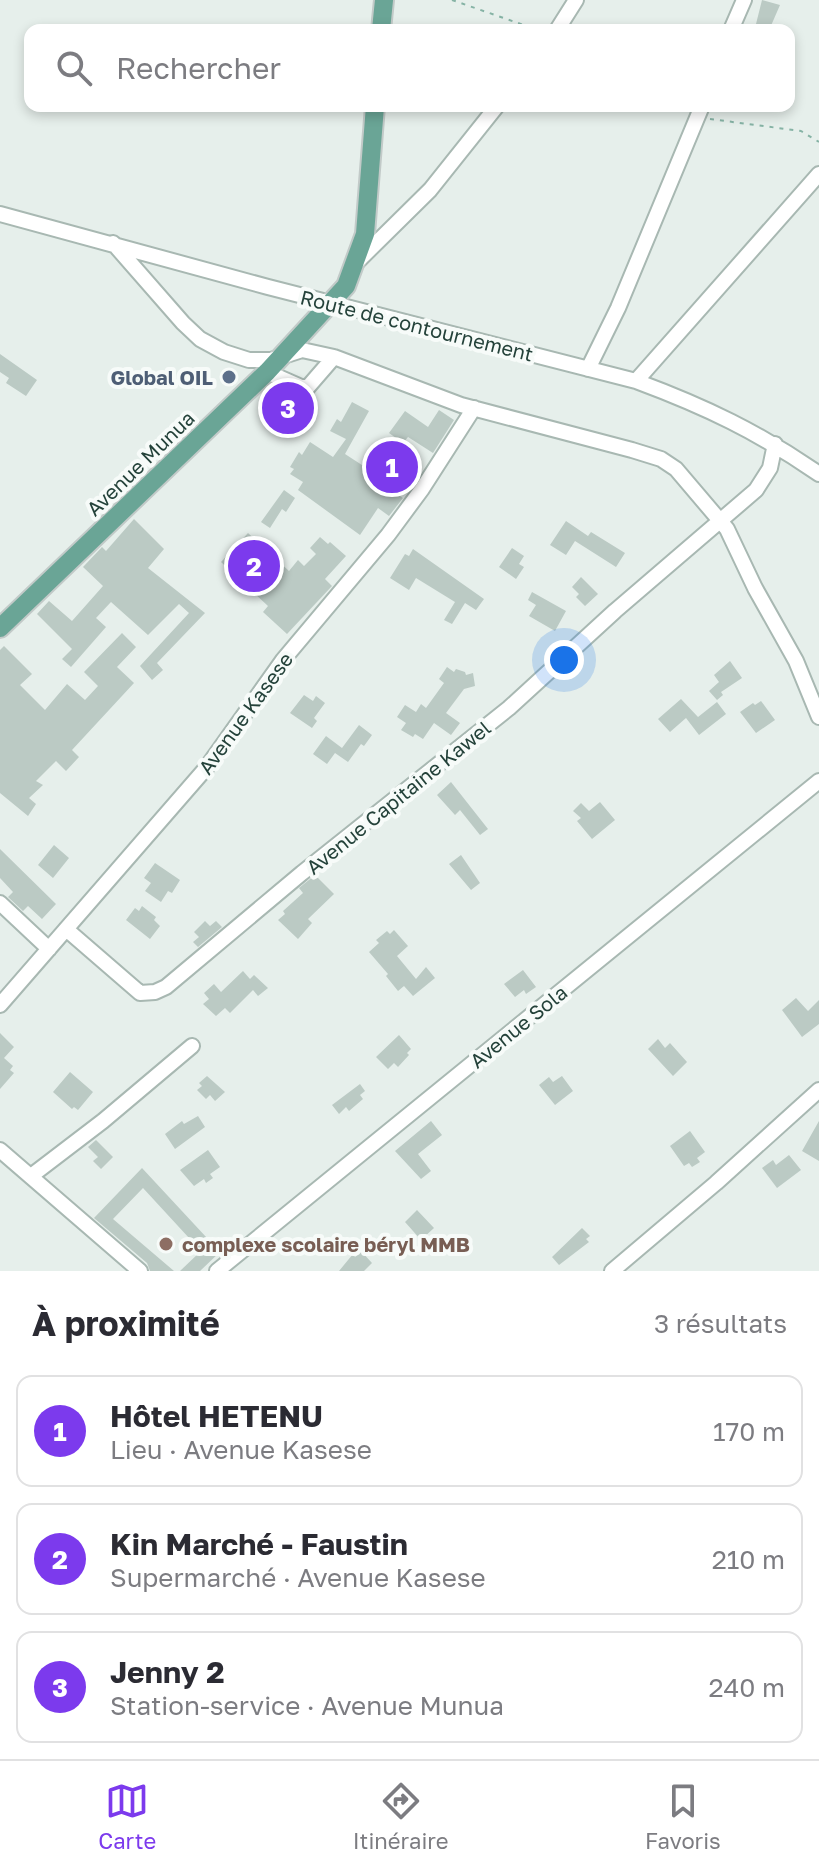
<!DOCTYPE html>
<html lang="fr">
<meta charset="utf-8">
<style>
:root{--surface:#fff;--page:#f2f2f3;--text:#2b2b33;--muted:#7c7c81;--line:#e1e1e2;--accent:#7c3aed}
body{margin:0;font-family:"Golos Text",sans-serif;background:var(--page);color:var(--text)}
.you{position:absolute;left:564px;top:660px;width:28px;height:28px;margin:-20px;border:6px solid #fff;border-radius:50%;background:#1a73e8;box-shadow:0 0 0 12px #1a73e833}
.badge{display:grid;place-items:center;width:52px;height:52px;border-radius:50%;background:var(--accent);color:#fff;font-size:26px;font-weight:700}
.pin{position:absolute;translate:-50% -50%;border:4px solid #fff;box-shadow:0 2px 8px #0006}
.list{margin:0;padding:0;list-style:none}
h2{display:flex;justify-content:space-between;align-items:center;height:104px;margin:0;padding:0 32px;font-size:34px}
h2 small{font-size:26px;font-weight:400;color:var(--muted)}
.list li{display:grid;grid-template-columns:52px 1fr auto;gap:24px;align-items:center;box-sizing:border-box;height:112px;margin:0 16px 16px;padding:0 16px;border:2px solid var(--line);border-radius:16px}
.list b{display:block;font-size:30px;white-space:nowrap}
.list p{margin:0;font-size:26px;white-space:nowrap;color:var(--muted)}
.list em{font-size:26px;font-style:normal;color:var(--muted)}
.icon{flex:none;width:44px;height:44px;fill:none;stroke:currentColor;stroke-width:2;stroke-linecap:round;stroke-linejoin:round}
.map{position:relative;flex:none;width:819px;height:1271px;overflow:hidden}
.search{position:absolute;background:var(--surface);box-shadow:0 4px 12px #0003;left:24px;right:24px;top:24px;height:88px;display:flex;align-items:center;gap:20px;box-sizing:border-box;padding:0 28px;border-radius:16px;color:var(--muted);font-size:30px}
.sheet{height:488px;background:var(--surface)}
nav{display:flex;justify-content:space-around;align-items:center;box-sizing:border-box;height:112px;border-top:2px solid var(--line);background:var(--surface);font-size:22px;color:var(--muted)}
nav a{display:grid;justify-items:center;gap:4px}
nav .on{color:var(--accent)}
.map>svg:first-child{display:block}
</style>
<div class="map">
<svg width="819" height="1271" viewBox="0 0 819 1271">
<rect width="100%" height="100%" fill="#e6efeb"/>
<path fill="#bbcac4" d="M762,0L780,5L770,28L756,24Z
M0,354L37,380L26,396L6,383L9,378L0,372Z
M352,402L369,411L345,454L365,467L378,449L387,455L389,452L407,466L405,469L413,475L398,495L403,498L389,516L378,508L360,535L298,490L303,482L290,474L294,469L290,467L299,452L302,455L310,442L333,457L346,439L330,431L337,419L341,422Z
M439,410L454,420L433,453L408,437L403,443L389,433L405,411L428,427Z
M284,490L295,498L286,512L282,509L270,528L261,522Z
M134,519L164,549L148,568L205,613L157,663L163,670L152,680L140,666L189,613L179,604L148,635L111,602L96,618L106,627L71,667L62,659L72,649L37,614L49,601L72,621L103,586L83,567L102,547L106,551Z
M566,521L588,536L591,532L625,553L616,567L575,541L566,555L550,545Z
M248,533L289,571L298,560L304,566L316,554L310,548L320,537L328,544L330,542L346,556L325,579L332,586L287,634L263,612L268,606L221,562Z
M512,548L524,556L519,564L524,567L516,579L499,567Z
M413,549L484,599L476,610L465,603L452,624L444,620L455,602L416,578L409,590L390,578L405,554L409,556Z
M581,577L598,594L585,606L576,597L579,594L572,587Z
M532,592L566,611L555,631L529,616L536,605L528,600Z
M122,633L136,647L117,667L134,683L72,750L79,757L66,771L56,761L36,781L43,785L29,798L36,804L28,816L0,793V650L4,646L32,674L20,685L45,710L67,684L85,700L98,686L84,672Z
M730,661L742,678L721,692L723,695L717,700L709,691L719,682L714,675Z
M447,667L454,672L456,669L465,672L466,675L473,673L475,686L464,689L446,713L460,723L451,735L434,723L423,739L415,734L413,737L401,730L406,723L397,717L405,705L416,712L421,704L426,708L444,683L439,679Z
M304,695L313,701L316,696L325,703L314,718L317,721L312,728L290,713Z
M681,699L698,717L717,702L726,714L699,735L686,718L670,732L658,719Z
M761,701L775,720L756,733L740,712L753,703L755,705Z
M359,725L372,735L364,746L361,744L348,762L335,753L327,764L313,754L326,736L342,748Z
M451,782L488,829L480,835L460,810L455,815L437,795Z
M600,802L615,820L592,839L577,821L581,818L573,811L581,803L589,811Z
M54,845L69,858L53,878L38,865Z
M0,849L56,904L42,919L28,906L23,911L8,897L13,892L0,878Z
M461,855L480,883L471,890L449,864Z
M155,863L180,880L172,893L168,891L161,902L145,891L151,883L144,878Z
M315,875L334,894L308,919L312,923L298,939L278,920L285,914L283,911L303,893L299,888Z
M142,906L156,917L154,920L160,926L150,939L126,920L135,908L139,911Z
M205,921L210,926L216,921L222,927L198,947L193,942L199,937L194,932Z
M394,930L408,946L397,956L416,979L426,967L435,978L413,996L404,986L398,991L386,976L388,974L369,952L379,943L376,940L387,931L390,934Z
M523,970L536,987L526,994L524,990L515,997L504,984Z
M243,971L250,979L254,975L268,988L258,996L253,990L230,1013L225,1008L216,1016L203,1004L209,999L204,993L214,984L221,992Z
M796,998L808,1011L819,1000V1024L802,1037L782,1010Z
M0,1033L14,1047L4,1058L13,1066L10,1070L14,1073L0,1089Z
M399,1035L411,1049L407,1053L409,1055L398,1067L394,1063L388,1069L376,1057Z
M658,1039L665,1048L670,1043L687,1062L673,1076L648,1049Z
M70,1072L93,1092L78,1110L74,1107L72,1109L53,1092Z
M207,1076L225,1092L215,1101L210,1095L206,1099L197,1090L202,1086L199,1083Z
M562,1076L573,1091L555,1105L539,1085L549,1077L553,1082Z
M360,1084L365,1091L360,1095L363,1099L349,1111L346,1107L339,1114L332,1105Z
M198,1116L205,1127L175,1149L165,1134L182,1121L184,1124Z
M431,1121L442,1135L418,1154L431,1171L421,1179L395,1151Z
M819,1121V1161L802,1151Z
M690,1131L705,1152L697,1158L700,1162L692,1167L689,1163L684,1166L670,1146Z
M96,1140L113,1157L101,1169L93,1161L98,1157L88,1147Z
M208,1150L220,1167L210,1174L213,1178L206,1183L204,1179L194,1186L180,1170Z
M789,1155L801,1170L777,1188L762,1168L773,1160L776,1165Z
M142,1168L220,1252L200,1271H180L201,1251L143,1188L113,1219L174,1271H150L147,1263L94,1218Z
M417,1210L434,1228L421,1240L405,1222Z
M582,1228L590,1236L586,1239L589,1242L559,1265L552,1257Z
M361,1251L372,1263L364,1271H339L353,1254L355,1257Z"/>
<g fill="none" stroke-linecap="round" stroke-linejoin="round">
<defs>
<path id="minor" d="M557,30L576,0
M731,30L744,0
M0,214L268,287L636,381C706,407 758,432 819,474
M113,243L183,323L200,339L224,352L249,360H271L302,350L334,357L461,405L632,450L661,459L676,469L727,529L755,588L796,661L819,717
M356,263L430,190L497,106
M588,369L618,308L702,106
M267,372L301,387H308L334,357
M636,381L819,174
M0,903L49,949
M66,929L140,993L155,992L166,987L302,873L509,708L615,611L756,490L770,468L775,444
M0,1005L207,767L283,660L388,535L422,489L474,408
M0,1150L140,1271
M31,1176L103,1121L192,1046
M217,1271L819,781
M612,1271L716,1183L819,1090"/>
<path id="major" d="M381,30L384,0
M0,628L267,372L346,286L365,234L375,106"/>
</defs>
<use href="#minor" stroke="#a8b8b2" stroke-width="18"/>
<use href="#major" stroke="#c2cac8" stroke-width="22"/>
<path stroke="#86b3a5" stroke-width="2" stroke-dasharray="4 6" stroke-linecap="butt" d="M452,0L538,30
M677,106L687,111
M710,119L801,131L819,142"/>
<use href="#minor" stroke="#fff" stroke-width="14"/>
<use href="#major" stroke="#6aa596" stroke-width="18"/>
</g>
<circle fill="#5c6f8a" stroke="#f7fbf9" stroke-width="3" cx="229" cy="377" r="8"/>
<circle fill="#8d6e63" stroke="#f7fbf9" stroke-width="3" cx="166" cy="1244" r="8"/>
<g text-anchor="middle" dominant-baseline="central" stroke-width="8" stroke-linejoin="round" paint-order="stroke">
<g font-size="20" fill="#24423a" stroke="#f7fbf9">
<text transform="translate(417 325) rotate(14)">Route de contournement</text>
<text transform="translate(140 463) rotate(-44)">Avenue Munua</text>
<text transform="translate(245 713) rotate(-54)">Avenue Kasese</text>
<text transform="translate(398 797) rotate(-39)">Avenue Capitaine Kawel</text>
<text transform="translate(518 1026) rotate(-39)">Avenue Sola</text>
</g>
<g font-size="20" font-weight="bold" fill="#4e5e75" stroke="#f7fbf9" text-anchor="end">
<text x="213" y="377">Global OIL</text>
</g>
<g font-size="20" font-weight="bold" fill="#785e54" stroke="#f7fbf9" text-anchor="start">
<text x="182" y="1244">complexe scolaire béryl MMB</text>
</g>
</g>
</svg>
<div class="you"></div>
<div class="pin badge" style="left:392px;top:467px">1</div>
<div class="pin badge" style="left:254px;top:566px">2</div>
<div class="pin badge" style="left:288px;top:408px">3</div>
<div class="search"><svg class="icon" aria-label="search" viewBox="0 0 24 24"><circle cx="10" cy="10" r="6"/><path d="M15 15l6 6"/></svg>Rechercher</div>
</div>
<section class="sheet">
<h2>À proximité<small>3 résultats</small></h2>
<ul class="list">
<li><span class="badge">1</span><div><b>Hôtel HETENU</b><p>Lieu · Avenue Kasese</p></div><em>170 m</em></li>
<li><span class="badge">2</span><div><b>Kin Marché - Faustin</b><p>Supermarché · Avenue Kasese</p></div><em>210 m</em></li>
<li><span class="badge">3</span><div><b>Jenny 2</b><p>Station-service · Avenue Munua</p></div><em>240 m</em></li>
</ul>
</section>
<nav>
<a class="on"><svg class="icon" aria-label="map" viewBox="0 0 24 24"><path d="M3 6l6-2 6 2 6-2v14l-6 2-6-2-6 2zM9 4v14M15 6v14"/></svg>Carte</a>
<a><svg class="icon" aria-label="directions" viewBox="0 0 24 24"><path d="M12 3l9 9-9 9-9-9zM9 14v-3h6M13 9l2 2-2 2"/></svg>Itinéraire</a>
<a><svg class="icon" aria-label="saved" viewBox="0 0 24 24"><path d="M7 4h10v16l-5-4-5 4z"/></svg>Favoris</a>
</nav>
